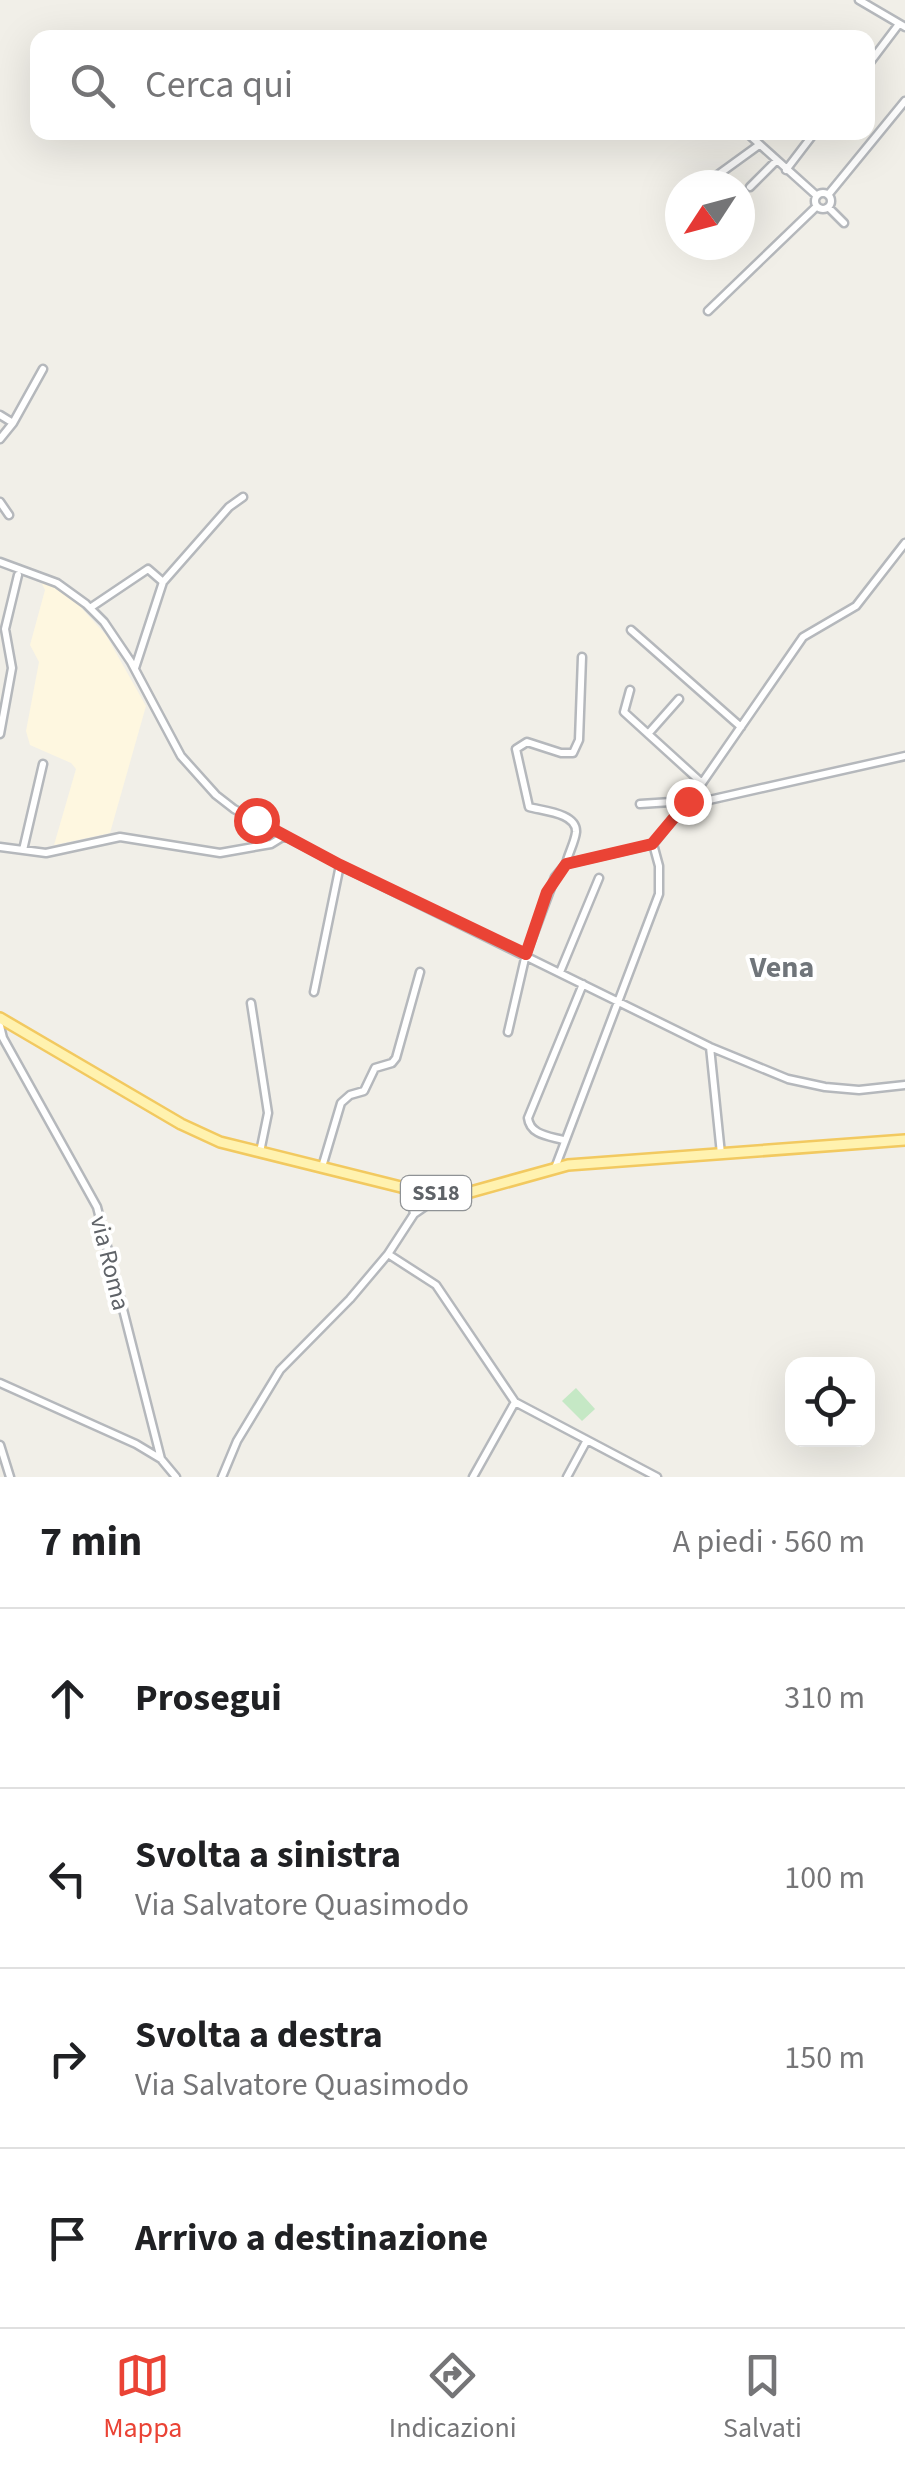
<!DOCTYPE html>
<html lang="it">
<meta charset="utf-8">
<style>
:root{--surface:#fff;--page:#f2f2f2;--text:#202124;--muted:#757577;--line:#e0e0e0;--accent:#ea4335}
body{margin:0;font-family:"Source Sans 3",sans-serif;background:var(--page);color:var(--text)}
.controls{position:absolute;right:30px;bottom:30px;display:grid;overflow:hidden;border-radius:20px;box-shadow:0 10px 40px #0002}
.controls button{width:90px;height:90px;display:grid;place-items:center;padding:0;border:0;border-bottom:2px solid var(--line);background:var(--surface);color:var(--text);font:50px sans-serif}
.compass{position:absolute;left:665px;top:170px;width:90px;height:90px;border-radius:50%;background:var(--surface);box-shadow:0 10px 40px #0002;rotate:234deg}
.stop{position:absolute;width:30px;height:30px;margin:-22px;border:8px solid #ea4335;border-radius:50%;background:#fff}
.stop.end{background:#ea4335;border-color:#fff;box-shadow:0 2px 10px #0008}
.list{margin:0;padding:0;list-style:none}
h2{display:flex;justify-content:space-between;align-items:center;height:130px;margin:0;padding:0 40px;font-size:42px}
h2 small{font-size:32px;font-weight:400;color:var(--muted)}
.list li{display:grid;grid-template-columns:65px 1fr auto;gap:30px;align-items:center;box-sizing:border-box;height:180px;padding:0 40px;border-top:2px solid var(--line)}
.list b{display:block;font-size:38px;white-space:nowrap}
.list p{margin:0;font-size:32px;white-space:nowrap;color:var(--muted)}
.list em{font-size:32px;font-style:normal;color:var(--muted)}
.icon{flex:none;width:55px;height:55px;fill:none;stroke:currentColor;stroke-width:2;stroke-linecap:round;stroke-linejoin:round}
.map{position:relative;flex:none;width:905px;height:1477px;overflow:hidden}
.search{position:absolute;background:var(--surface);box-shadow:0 10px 40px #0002;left:30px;right:30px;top:30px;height:110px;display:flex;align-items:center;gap:25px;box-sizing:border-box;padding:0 35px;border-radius:20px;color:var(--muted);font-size:38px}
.sheet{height:850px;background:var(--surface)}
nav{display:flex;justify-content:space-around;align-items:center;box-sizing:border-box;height:140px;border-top:2px solid var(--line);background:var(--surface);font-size:28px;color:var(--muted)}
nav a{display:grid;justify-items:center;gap:5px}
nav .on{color:var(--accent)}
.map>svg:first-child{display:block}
</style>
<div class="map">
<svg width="905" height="1477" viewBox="0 0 905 1477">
<rect width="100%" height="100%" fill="#f1efe8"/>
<path fill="#fef7e0" d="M39,578L75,601L106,635L146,706L110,833L54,845L76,769L71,763L30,745L26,731L39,662L30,645L45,590Z"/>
<path fill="#c5e8c5" d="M576,1388L595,1409L582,1421L562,1401Z"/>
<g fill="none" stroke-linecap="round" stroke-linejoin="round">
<defs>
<path id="minor" d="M859,0L905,27
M868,65L899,24
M746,132L817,196
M786,170L815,132
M708,182L759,145
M750,187L776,161
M815 201a8 8 0 1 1 16 0a8 8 0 1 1-16 0Z
M828,195L905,101
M828,207L844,223
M708,311L817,206
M0,415L13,423
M0,439L13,423L43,369
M0,502L9,515
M0,562L57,583L86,604L104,622L131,662L181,756L216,795L234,809L340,865L710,1047L788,1079L825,1087L859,1090L905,1085
M90,608L148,569L163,582
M631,630L741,727
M135,668L163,582L229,507L243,497
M630,690L624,712L702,783
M0,734L12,668L5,629L18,575
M648,734L679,699
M640,804L687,801
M687,805L905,756
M0,847L46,853L120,837L220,853L271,844L284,836
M23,850L43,764
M566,864C568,854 575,842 576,832C577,813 543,811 529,807L516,749L527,742L561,753H573L579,740L582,657
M560,972L599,878
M314,992L340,865
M251,1003L268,1113L260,1152
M0,1026L3,1038L97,1207L161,1459
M508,1032L526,954L555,877L566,864L653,844L702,783L803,637L856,606L905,543
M710,1047L721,1154
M563,1140C549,1136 530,1135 528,1118L583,984
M322,1167L341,1103L350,1095L364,1091L375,1068L392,1063L396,1058L420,972
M555,1168L659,894V866L653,844
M402,1188L411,1198L414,1214L430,1203L455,1195
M388,1254L436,1285L515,1402L657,1477
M0,1383L136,1444L161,1459L176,1477
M0,1445L10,1477
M222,1477L237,1441L280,1370L350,1299L388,1254L414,1214
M473,1477L515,1402
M567,1477L587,1440"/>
<path id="primary" d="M0,1018L181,1124L220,1142L421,1192L467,1193L568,1165L905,1140"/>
</defs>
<use href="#minor" stroke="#b5b8bc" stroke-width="11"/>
<use href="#primary" stroke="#f2c960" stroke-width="14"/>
<use href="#minor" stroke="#fff" stroke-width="6"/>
<use href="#primary" stroke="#fff2af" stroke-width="9"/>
</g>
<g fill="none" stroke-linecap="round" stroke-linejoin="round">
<path stroke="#ea4335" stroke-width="12" d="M256,820L340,865L526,954L547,892L566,864L652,844L688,801"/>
</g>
<g text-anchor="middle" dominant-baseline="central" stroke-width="8" stroke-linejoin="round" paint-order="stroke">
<rect fill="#fff" stroke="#8f9295" stroke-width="2.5" x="401" y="1176" width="70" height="34" rx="8"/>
<g font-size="22" font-weight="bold" fill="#5f6368">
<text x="436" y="1193">SS18</text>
</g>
<g font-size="25" fill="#5f6368" stroke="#fff">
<text transform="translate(110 1263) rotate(76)">via Roma</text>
</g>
<g font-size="30" font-weight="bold" fill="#70757a" stroke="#fff">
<text x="782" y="967">Vena</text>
</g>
</g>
</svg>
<div class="controls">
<button><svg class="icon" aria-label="locate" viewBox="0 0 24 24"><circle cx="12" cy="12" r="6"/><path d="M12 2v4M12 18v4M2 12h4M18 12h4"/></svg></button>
</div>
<svg class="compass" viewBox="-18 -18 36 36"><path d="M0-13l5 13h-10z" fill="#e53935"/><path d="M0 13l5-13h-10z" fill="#757577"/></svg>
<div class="stop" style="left:256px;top:820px"></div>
<div class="stop end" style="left:688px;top:801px"></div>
<div class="search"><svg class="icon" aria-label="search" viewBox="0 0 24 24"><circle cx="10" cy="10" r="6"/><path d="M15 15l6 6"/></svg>Cerca qui</div>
</div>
<section class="sheet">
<h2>7 min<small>A piedi · 560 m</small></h2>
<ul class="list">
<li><svg class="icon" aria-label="ahead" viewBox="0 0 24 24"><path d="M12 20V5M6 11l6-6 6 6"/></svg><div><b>Prosegui</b></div><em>310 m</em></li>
<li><svg class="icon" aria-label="left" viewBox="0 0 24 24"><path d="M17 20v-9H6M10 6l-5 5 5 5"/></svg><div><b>Svolta a sinistra</b><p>Via Salvatore Quasimodo</p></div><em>100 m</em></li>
<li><svg class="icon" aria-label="right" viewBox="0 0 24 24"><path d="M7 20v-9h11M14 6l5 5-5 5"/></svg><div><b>Svolta a destra</b><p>Via Salvatore Quasimodo</p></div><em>150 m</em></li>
<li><svg class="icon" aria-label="arrive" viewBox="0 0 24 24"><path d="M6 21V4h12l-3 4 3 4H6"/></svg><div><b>Arrivo a destinazione</b></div></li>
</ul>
</section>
<nav>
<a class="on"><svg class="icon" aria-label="map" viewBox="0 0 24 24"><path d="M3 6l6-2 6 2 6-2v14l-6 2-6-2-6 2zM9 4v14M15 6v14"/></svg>Mappa</a>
<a><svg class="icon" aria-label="directions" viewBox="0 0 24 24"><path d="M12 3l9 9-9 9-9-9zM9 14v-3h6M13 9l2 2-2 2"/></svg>Indicazioni</a>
<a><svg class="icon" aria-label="saved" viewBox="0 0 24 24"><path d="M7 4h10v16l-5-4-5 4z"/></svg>Salvati</a>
</nav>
